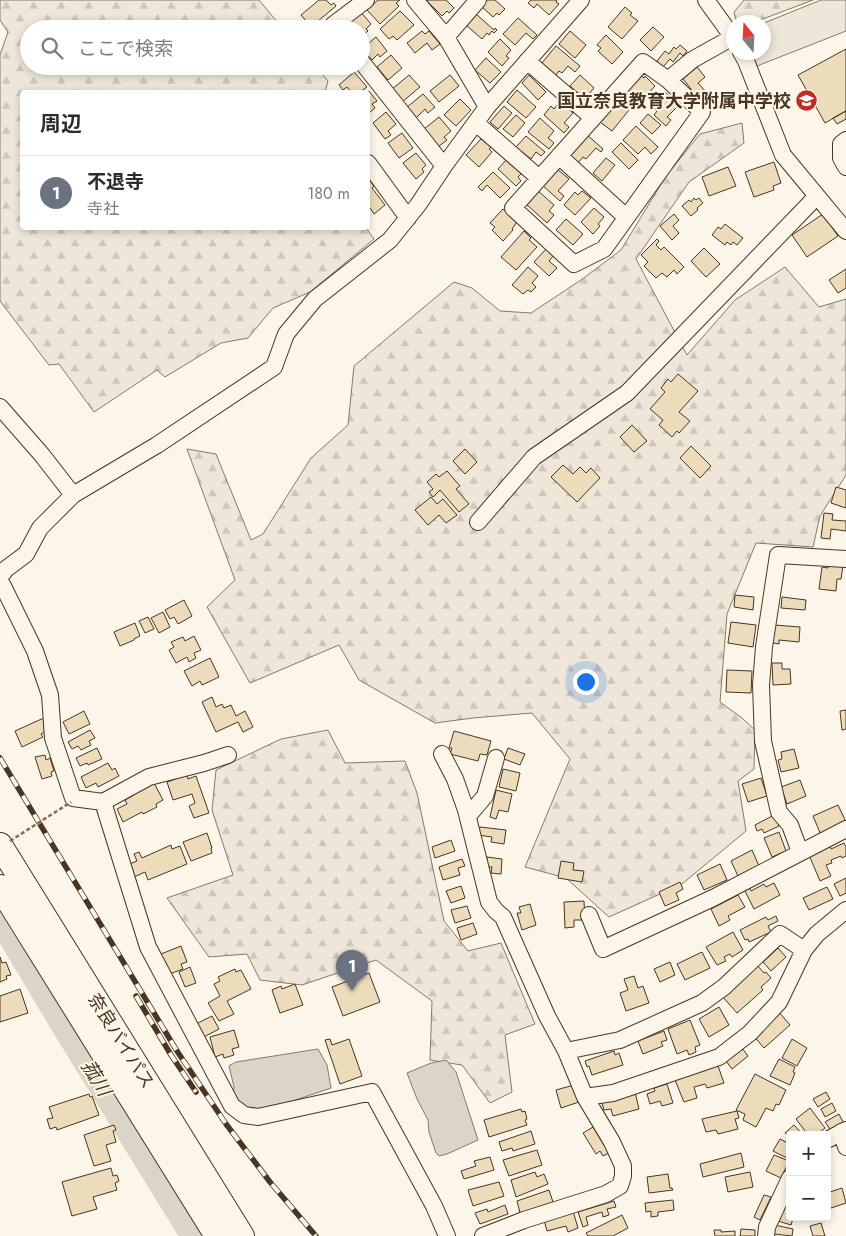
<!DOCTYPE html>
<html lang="ja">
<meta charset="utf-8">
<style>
:root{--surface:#fff;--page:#f7f7f7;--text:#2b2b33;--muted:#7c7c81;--line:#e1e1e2;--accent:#c62828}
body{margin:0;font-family:Jost,"Noto Sans JP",sans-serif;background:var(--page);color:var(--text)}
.controls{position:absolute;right:15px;bottom:15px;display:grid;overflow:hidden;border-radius:5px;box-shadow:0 2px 8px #0003}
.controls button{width:45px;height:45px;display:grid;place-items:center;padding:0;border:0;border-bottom:1px solid var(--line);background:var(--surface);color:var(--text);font:25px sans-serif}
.compass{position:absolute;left:726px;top:15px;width:45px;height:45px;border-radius:50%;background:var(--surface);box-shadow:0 2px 8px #0003;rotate:342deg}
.you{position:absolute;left:585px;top:681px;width:18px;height:18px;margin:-12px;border:4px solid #fff;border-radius:50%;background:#1a73e8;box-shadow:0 0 0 8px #1a73e833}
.badge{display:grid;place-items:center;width:32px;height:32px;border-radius:50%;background:var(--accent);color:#fff;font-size:16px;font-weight:700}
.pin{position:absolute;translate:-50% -41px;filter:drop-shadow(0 1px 2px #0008)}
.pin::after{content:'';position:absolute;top:26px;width:18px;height:15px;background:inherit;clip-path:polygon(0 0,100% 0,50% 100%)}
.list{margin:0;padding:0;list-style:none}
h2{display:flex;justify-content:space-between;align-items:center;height:65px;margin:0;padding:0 20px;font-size:21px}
h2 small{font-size:16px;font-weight:400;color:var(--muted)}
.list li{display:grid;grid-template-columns:32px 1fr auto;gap:15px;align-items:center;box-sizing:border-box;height:75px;padding:0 20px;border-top:1px solid var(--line)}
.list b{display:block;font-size:19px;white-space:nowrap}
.list p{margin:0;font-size:16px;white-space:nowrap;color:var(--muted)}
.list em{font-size:16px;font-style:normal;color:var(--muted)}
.icon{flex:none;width:28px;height:28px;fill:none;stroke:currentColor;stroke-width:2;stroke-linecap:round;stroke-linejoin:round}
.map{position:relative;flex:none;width:846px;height:1236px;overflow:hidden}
.search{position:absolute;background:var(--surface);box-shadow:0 2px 8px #0003;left:20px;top:20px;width:350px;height:55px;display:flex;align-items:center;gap:12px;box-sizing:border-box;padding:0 18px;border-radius:28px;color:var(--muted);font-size:19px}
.panel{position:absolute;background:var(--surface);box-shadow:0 2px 8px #0003;left:20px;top:90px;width:350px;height:140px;border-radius:5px}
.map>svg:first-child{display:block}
</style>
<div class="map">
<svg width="846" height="1236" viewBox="0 0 846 1236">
<defs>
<pattern id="forest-firs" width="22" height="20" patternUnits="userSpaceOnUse" patternTransform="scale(1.25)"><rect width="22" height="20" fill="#ede6d9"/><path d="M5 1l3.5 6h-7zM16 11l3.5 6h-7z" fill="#cdc6ba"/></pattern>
</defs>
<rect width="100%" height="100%" fill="#fbf6e9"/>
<path fill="#ede6d9" stroke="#887966" d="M821,0H846V31L757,66L752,53L764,52V23Z"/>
<path fill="url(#forest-firs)" stroke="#887966" d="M0,0H259L283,29H29V66H315L328,81L325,92H22V228H366L374,239L310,292L273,308L248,338L221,343L165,377L157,370L94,412L59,364L49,365L0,301V55L8,32L0,20Z
M744,0H813L755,22H736L734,12Z
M742,123L744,143L689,182L636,259L687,355L735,300L785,267L819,307L846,299V475L820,516L813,547L756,543L727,614L720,702L742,718L755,730L754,769L738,781L746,831L682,884L609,917L566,878L525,867L570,759L532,713L473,718L435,723L359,680L339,645L250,683L207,607L235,580L187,449L216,454L251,540L263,534L311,458L348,425L354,366L454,282L472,288L500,311L531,313L581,280L621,250L666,176L700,134Z
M328,730L345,763L405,761L417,793L444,921L468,951L501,943L535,1024L505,1035L512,1092L490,1103L462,1065L430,1060L432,1001L376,960L302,985L260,980L247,954L209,957L167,898L233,875L212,810L216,770L281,739Z"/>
<path fill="#dcd4c6" stroke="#887966" d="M318,1049L327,1065L331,1088L275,1107L244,1111L233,1096L234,1087L229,1066L236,1062Z
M446,1060L456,1072L478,1140L447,1154L439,1156L436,1153L429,1132L428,1120L417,1099L407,1073L431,1063Z"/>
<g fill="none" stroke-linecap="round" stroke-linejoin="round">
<path stroke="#dcd4c6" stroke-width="25" d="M0,919L62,1023L193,1236"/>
</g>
<path fill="#ecdcbc" stroke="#4a3520" d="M319,0H326L331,5L334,3L336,6L311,27L301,15Z
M378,0H400L396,3L399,6L380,24L367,10Z
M428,0H446L454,8L449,13L447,11L442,16L427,1Z
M487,0H495L505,9L499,15L497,13L493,17L481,6Z
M531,0H557L556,2L559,4L549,15L537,4L534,8L528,3Z
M625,7L632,13L630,15L638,21L622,39L608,27Z
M360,11L371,24L366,29L368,31L361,37V29H346L343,26Z
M400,11L414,25L397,40L393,36L389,39L380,29Z
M476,14L494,30L495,28L497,30L494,33L492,31L489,35L487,33L482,39L466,25Z
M518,18L537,35L533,39L526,33L515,45L503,34Z
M653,27L664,37L651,51L640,40Z
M422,31L425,34L429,31L440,44L432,50L427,43L415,53L407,43Z
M570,31L586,45L575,58L559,44Z
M606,35L623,52L612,64L598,51L601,48L597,45Z
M376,37L387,51L380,57L378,54L372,60L362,49Z
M500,39L511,50L506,56L509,58L502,66L488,52Z
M680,45L687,51L683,56L680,53L673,62L670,59L663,67L657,61L665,51L669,54L674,47L676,49Z
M556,46L580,66L575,72L568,66L562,73L559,71L555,76L541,64Z
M846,49V111L825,123L798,75Z
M391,55L402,68L388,80L377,67Z
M486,58L501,72L490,83L475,70Z
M697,67L705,77L698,83L707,93L699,99L683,79Z
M354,72L367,87L360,92H351L347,87L343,90L339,85Z
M638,73L644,78L645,76L655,86L636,107L620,92Z
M409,75L420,87L402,102L391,90Z
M450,75L459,86L439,102L430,91Z
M529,75L546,92L538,100L522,83Z
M580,75L594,88L585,99L570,86Z
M517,90L536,107L526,118L507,102Z
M369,91L377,101L372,104L375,108L368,114V93Z
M664,91L679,105L667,117L671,120L666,126L654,115L657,111L651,105Z
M423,94L435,107L428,113L425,109L415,119L406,108Z
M615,98L629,110L612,131L600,122Z
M460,99L471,110L456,126L444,115Z
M560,101L573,113L564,123L569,127L564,133L544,115L551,106L554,109Z
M504,106L512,113L498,129L490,122Z
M846,111V119L837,124L833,118Z
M386,112L396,124L388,131L391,135L385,139L373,123Z
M648,114L661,125L652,134L640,123Z
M516,115L525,123L513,137L503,129Z
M439,117L451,131L444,137L447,140L438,147L423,130Z
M540,118L554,131L548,138L554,143L549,149L528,132Z
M636,126L658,147L651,154L645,147L638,154L623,140Z
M402,133L413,148L399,158L388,143Z
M586,134L603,149L601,152L596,148L586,159L583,157L577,164L567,155Z
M526,136L545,152L541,156L536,152L531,159L516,147Z
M481,139L491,147L489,149L492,152L479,167L466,155Z
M621,143L638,160L629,169L612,152Z
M416,153L426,165L422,169L424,172L416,179L403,163Z
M606,158L615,165L602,181L593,173Z
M507,159L522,173L518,177L521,181L516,186L498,169Z
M774,162L781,183L773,186L774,190L754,197L745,172Z
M728,167L736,186L709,196L702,177Z
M557,169L569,179L558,191L564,196L560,201L542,185Z
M493,172L510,188L500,198L487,185L482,191L478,187Z
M370,181L374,186L372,188L385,205L374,214L368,205V183Z
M537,190L554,205L549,211L554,215L547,223L525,203Z
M582,191L591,198L575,215L564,205L575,192L578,195Z
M694,198L696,200L699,198L703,203L697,208L698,210L691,216L682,206L689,200L691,202Z
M594,208L604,217L598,224L600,226L593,234L581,222Z
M503,209L517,222L512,229L513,230L503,241L492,230L495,227L490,223Z
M674,214L679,220L673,226L679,233L672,240L660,226Z
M823,214L838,236L807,257L792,235Z
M566,219L583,234L573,245L556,230Z
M725,224L743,238L737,245L733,242L731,245L727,242L725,245L712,235L718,227L721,229Z
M524,231L531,238L529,240L537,247L516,270L501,257Z
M657,239L659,241L656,245L661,250L664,247L684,267L677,274L674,270L667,277L662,273L656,278L644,266L648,262L641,255Z
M547,248L554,255L549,261L557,268L549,276L534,262Z
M704,248L720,264L706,277L691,261Z
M528,267L538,276L532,283L536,287L531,292L528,290L523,294L512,285Z
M846,269V288L838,293L829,280Z
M678,374L698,391L679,412L690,421L679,433L677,431L672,437L659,425L663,420L650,409L665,392L661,388L668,379L671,382Z
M632,425L647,441L634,452L620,437Z
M691,446L711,466L700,478L680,458Z
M465,449L477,462L465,474L453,461Z
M563,465L573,474L580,467L586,473L591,468L600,478L577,502L551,477Z
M447,471L460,486L456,489L469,504L459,512L440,490L433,497L429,492L433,489L427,482L436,474L439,477Z
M836,487L846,490V508L831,503Z
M431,497L437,504L443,499L457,515L446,523L439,515L428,525L415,510Z
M824,513L833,514L832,520L846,521V531L831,529L830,539L821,538Z
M829,564L843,566L841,579H837L836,591L819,589L822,567L828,568Z
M735,595L754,597L753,610L734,607Z
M782,597L806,600L805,610L781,608Z
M184,600L192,616L178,624L174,617L170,619L165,610Z
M163,612L170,627L159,633L151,618Z
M148,617L154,629L145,633L139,621Z
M731,622L756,625L753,647L728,643Z
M135,623L140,636L134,639V640L120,646L114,632Z
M774,625L800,627L799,642L779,640V644L773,643Z
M194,636L201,650L194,653L196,658L189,662L187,657L176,663L169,650L174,647L171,642L183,637L185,641Z
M210,658L219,677L202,685L200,681L192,686L184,671Z
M772,663H782V669H790L791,684L773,685Z
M727,670L752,671L751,693L726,692Z
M212,697L216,707L222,704L224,708L231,705L236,716L245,711L253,727L243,732L238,722L216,732L202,702Z
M846,710V729L842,730L840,711Z
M84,711L90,724L69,734L63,722Z
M46,717L47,731L41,734L43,737L22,747L15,731Z
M90,730L95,738L89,741L91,745L81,750L78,746L72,749L68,742Z
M454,731L491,741L487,755L480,754L478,761L450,754L452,748H449Z
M97,748L102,759L88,765L87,763L80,766L76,758Z
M508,748L525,754L520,765L504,759Z
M794,749L799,768L781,772L778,760L782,759L781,752Z
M45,755L46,760L50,758L54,771L51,772L52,776L42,779L35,757Z
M108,763L112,770L115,768L119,776L98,787L96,783L86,788L81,777Z
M503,769L520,773L516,791L499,787Z
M187,775L188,779L196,776L209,813L194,818L189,806L195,803L192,794L173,800L167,782Z
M761,778L767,796L748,802L742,784Z
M800,780L806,796L787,804L781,787Z
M153,781L163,800L156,804L157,807L143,814L142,812L123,822L117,809L127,804L125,800L134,795L132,792Z
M496,790L512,794L508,812L499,810L496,819L490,817Z
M838,805L846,822L821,835L813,816Z
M774,815L779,826L764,833L762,829L757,831L755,825Z
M480,827L506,830L504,844L491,842L492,837L478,835Z
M779,832L786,851L772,857L764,838Z
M207,833L212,848H211L212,853L191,861L183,842Z
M451,840L455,851L435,858L432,847Z
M844,843L846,847V856L842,858L841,856L831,860L832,863L826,865L831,876L820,881L809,855L830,846L831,849Z
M171,845L172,849L180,846L187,864L148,880L145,872L132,878L127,865L137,861L134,854L139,852L142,858Z
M752,850L759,866L738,876L731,861Z
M487,857L502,859L501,874L491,873L492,867H486Z
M462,859L465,866L458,868L460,875L443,880L439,867Z
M561,861L574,863L573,870L584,871L582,882L558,878Z
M720,864L727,880L704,890L697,875Z
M846,878V893L840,896L834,884Z
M680,882L683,889L676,893L679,900L665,906L659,892Z
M774,883L780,895L754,909L744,889L749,887L751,891L764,884L766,887Z
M461,886L465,898L451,903L446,891Z
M827,887L833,899L809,910L803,898Z
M738,895L745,907L728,916L730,920L719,926L711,909Z
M584,901L585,920H574V927L565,928L564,902Z
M530,904L536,925L522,930L517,913H521L519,907Z
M467,906L471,918L455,923L451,910Z
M776,916L778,921L768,926L771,932L749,942L748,939L745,940L740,930L766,917L768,920Z
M473,923L477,934L461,940L457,928Z
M733,932L743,950L732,957L730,954L724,957L726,961L717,965L706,947Z
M181,946L187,962L181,964L183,969L164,976L156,956Z
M778,948L786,957L771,971L763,962Z
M702,952L710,968L685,980L677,964Z
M0,957L2,963L6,962L11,975L6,976L7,979L0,982Z
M670,962L675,975L660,982L654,969Z
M757,965L764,973L766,972L771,978L761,987L763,990L737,1013L722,996Z
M190,967L196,983L185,987L179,972Z
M235,969L236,972L241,970L251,989L227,1001L234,1014L219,1021L208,1003L220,996L214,984L220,981L218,977Z
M369,973L380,1002L343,1016L332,987Z
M634,976L638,988L643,986L649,1003L626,1011L620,993L628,990L624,979Z
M295,984L303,1005L280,1013L272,990L281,986L282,989Z
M20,989L28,1013L0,1022V996Z
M719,1007L729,1025L709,1037L699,1019Z
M778,1011L790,1025L764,1048L752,1034Z
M212,1016L219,1029L200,1039L194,1025Z
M690,1020L700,1045L695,1047L696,1052L689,1055L687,1050L677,1054L668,1029Z
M234,1030L239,1047L232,1049L234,1055L224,1058L223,1054L215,1057L210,1037Z
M664,1031L667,1040L661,1042L663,1046L643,1054L638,1041Z
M330,1039L332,1045L349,1039L362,1076L340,1084L325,1040Z
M792,1039L807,1048L797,1066L782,1058Z
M739,1044L748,1056L732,1069L723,1057Z
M614,1051L615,1055L619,1053L623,1065L592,1075L589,1066L587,1067L585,1061Z
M779,1059L795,1067L793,1072L795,1073L790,1085L770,1076Z
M717,1063L724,1083L707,1088L705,1084L694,1087L697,1098L684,1102L675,1080Z
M755,1074L786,1090L779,1105L776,1104L773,1111L766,1108L756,1127L743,1120L745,1114L736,1110Z
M667,1084L673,1103L662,1106L660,1101L650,1104L647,1094L655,1091L654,1088Z
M574,1085L579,1102L561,1108L556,1090Z
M635,1092L639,1109L613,1116L611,1109L604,1110L602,1103Z
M826,1092L830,1099L818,1107L813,1099Z
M89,1094L90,1097L92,1096L99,1115L57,1130L56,1127L50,1129L47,1119L53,1118L49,1107Z
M832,1103L836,1111L825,1117L821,1109Z
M810,1108L825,1128L817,1135H808L796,1119Z
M521,1109L522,1112L525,1111L527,1119L525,1120L527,1125L489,1137L484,1120Z
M737,1111L739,1118L735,1119L738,1129L718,1134L716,1130L706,1132L702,1119Z
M839,1114L844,1124L830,1129L825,1122Z
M114,1125L116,1130L113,1131L116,1142L106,1145L111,1161L94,1166L84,1135Z
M794,1125L803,1135H790V1138L785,1133Z
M593,1127L609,1153L603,1156L600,1151L596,1154L583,1133Z
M531,1131L535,1144L513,1151L512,1148L502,1151L499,1142Z
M780,1139L790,1144L789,1159L773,1151Z
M537,1150L542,1165L509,1176L503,1160Z
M741,1153L744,1167L703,1177L700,1164Z
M774,1155L789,1161L781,1178L766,1171Z
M490,1157L494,1170L464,1179L461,1171L476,1166L474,1161Z
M111,1168L113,1176L117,1175L119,1181L115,1183L117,1190L93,1197L97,1209L72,1216L62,1182Z
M535,1172L537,1177L544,1174L548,1184L516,1197L511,1180Z
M750,1172L753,1187L728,1192L725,1177Z
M668,1174L670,1188H672L673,1190L649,1193L647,1177Z
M499,1182L504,1196L473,1206L468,1190Z
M842,1188L846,1203L831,1208L827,1193Z
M549,1190L553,1202L520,1213L517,1201Z
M764,1195L771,1197L760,1220L754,1217Z
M782,1199L789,1201L787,1209L790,1210L789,1218L793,1219L791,1225L775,1220Z
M673,1200L674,1210L658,1212V1216L651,1217V1211L646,1212L645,1203Z
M614,1201L616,1207L607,1209L609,1215L603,1217L602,1212L586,1217L588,1225L583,1227L578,1212Z
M505,1205L508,1214L480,1224L475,1213L487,1209L488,1212Z
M573,1211L578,1228L568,1232L566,1226L547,1231L544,1220Z
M622,1215L628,1228L613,1236H588L586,1233Z
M821,1223L825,1236H813L810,1226Z
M775,1225L793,1229L792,1236L774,1234Z
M741,1229L755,1230V1236H740Z
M714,1230H721V1232L735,1231V1236H715Z"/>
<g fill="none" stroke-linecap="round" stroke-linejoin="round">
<defs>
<path id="minor" d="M415,0L446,37L487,107
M706,0L734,39
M336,29L333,25L366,0
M446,37L478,0
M741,52L746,61L783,155L846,231
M361,61L444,166
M527,61L593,118
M643,62L668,80L702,112L604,249L574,264L513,208Z
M668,80L692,60L733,37
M476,123L539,178
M846,140L841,144V158L846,167
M559,156L626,217
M368,163L408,218
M0,407L42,455L73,495L157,445L274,367L286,334L315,299L390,240L418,205L444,166L487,107L581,0
M478,522L534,457L627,393L817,196
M0,577L6,569L26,554L40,528L73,495
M0,580L35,651L50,695L53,738L73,798L103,802L148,947L232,1106L244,1115L258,1117L372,1092L434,1206L447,1236
M442,754L455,779L466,810L489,902L496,911L503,917L547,1016L566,1051L585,1097L612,1142L623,1166V1176L620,1186L606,1194L524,1220L483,1236
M103,802L149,777L204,763L228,755
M468,816L485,796L496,758
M800,852L790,825L779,812L763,741L761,685L764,647L778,555L846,559
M589,915L603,949L713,898L846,829
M566,1051L620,1040L702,1003L724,987L780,934L804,950
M585,1097L613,1093L719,1057L750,1033L779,1002L804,950L817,934L846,910
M841,1132L846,1147
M827,1140L846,1130
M766,1236L767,1227L790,1178"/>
<path id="highway" d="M0,845L242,1236
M0,887L217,1236"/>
</defs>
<use href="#minor" stroke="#4a3520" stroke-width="18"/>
<use href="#highway" stroke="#4a3520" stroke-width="26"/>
<use href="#minor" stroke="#fbf6e9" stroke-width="16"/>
<use href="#highway" stroke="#fbf6e9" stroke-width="24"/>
<defs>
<path id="rail" d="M0,758L177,1051L226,1124L270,1182L316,1236
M136,996L171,1055L196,1092"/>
</defs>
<use href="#rail" stroke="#4a3520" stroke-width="5.5"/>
<use href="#rail" stroke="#fbf6e9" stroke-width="4" stroke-dasharray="11" stroke-linecap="butt"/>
<path stroke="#7f6f5c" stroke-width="2.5" stroke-dasharray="4 2.5" stroke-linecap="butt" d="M10,841L71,802"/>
</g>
<defs>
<symbol id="school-disc" viewBox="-11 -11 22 22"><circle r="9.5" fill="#c62828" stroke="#fbf6e9"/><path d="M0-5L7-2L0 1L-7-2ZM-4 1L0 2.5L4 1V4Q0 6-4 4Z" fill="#fff"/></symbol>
</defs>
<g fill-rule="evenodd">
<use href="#school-disc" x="794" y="88" width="25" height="25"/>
</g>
<g text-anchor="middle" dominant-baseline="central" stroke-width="4" stroke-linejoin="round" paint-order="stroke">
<g font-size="18" font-weight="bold" fill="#4a3520" stroke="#fbf6e9" text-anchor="end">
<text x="791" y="101">国立奈良教育大学附属中学校</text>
</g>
<g font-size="18" fill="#4a3520" stroke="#fbf6e9">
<text transform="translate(121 1041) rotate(58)">奈良バイパス</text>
</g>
<g font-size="19" font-style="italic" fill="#4a3520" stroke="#fbf6e9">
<text transform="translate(96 1078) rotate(59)">菰川</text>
</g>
</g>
</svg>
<div class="controls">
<button>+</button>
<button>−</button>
</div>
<svg class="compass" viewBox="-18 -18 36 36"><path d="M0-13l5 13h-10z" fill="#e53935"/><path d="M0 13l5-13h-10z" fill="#7c7c81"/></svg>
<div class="you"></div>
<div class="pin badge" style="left:352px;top:991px;background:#6b7280">1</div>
<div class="search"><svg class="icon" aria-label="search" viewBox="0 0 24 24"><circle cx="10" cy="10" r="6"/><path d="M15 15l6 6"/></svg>ここで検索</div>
<section class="panel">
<h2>周辺<small></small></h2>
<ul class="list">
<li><span class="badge" style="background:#6b7280">1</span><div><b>不退寺</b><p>寺社</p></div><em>180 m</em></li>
</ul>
</section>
</div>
